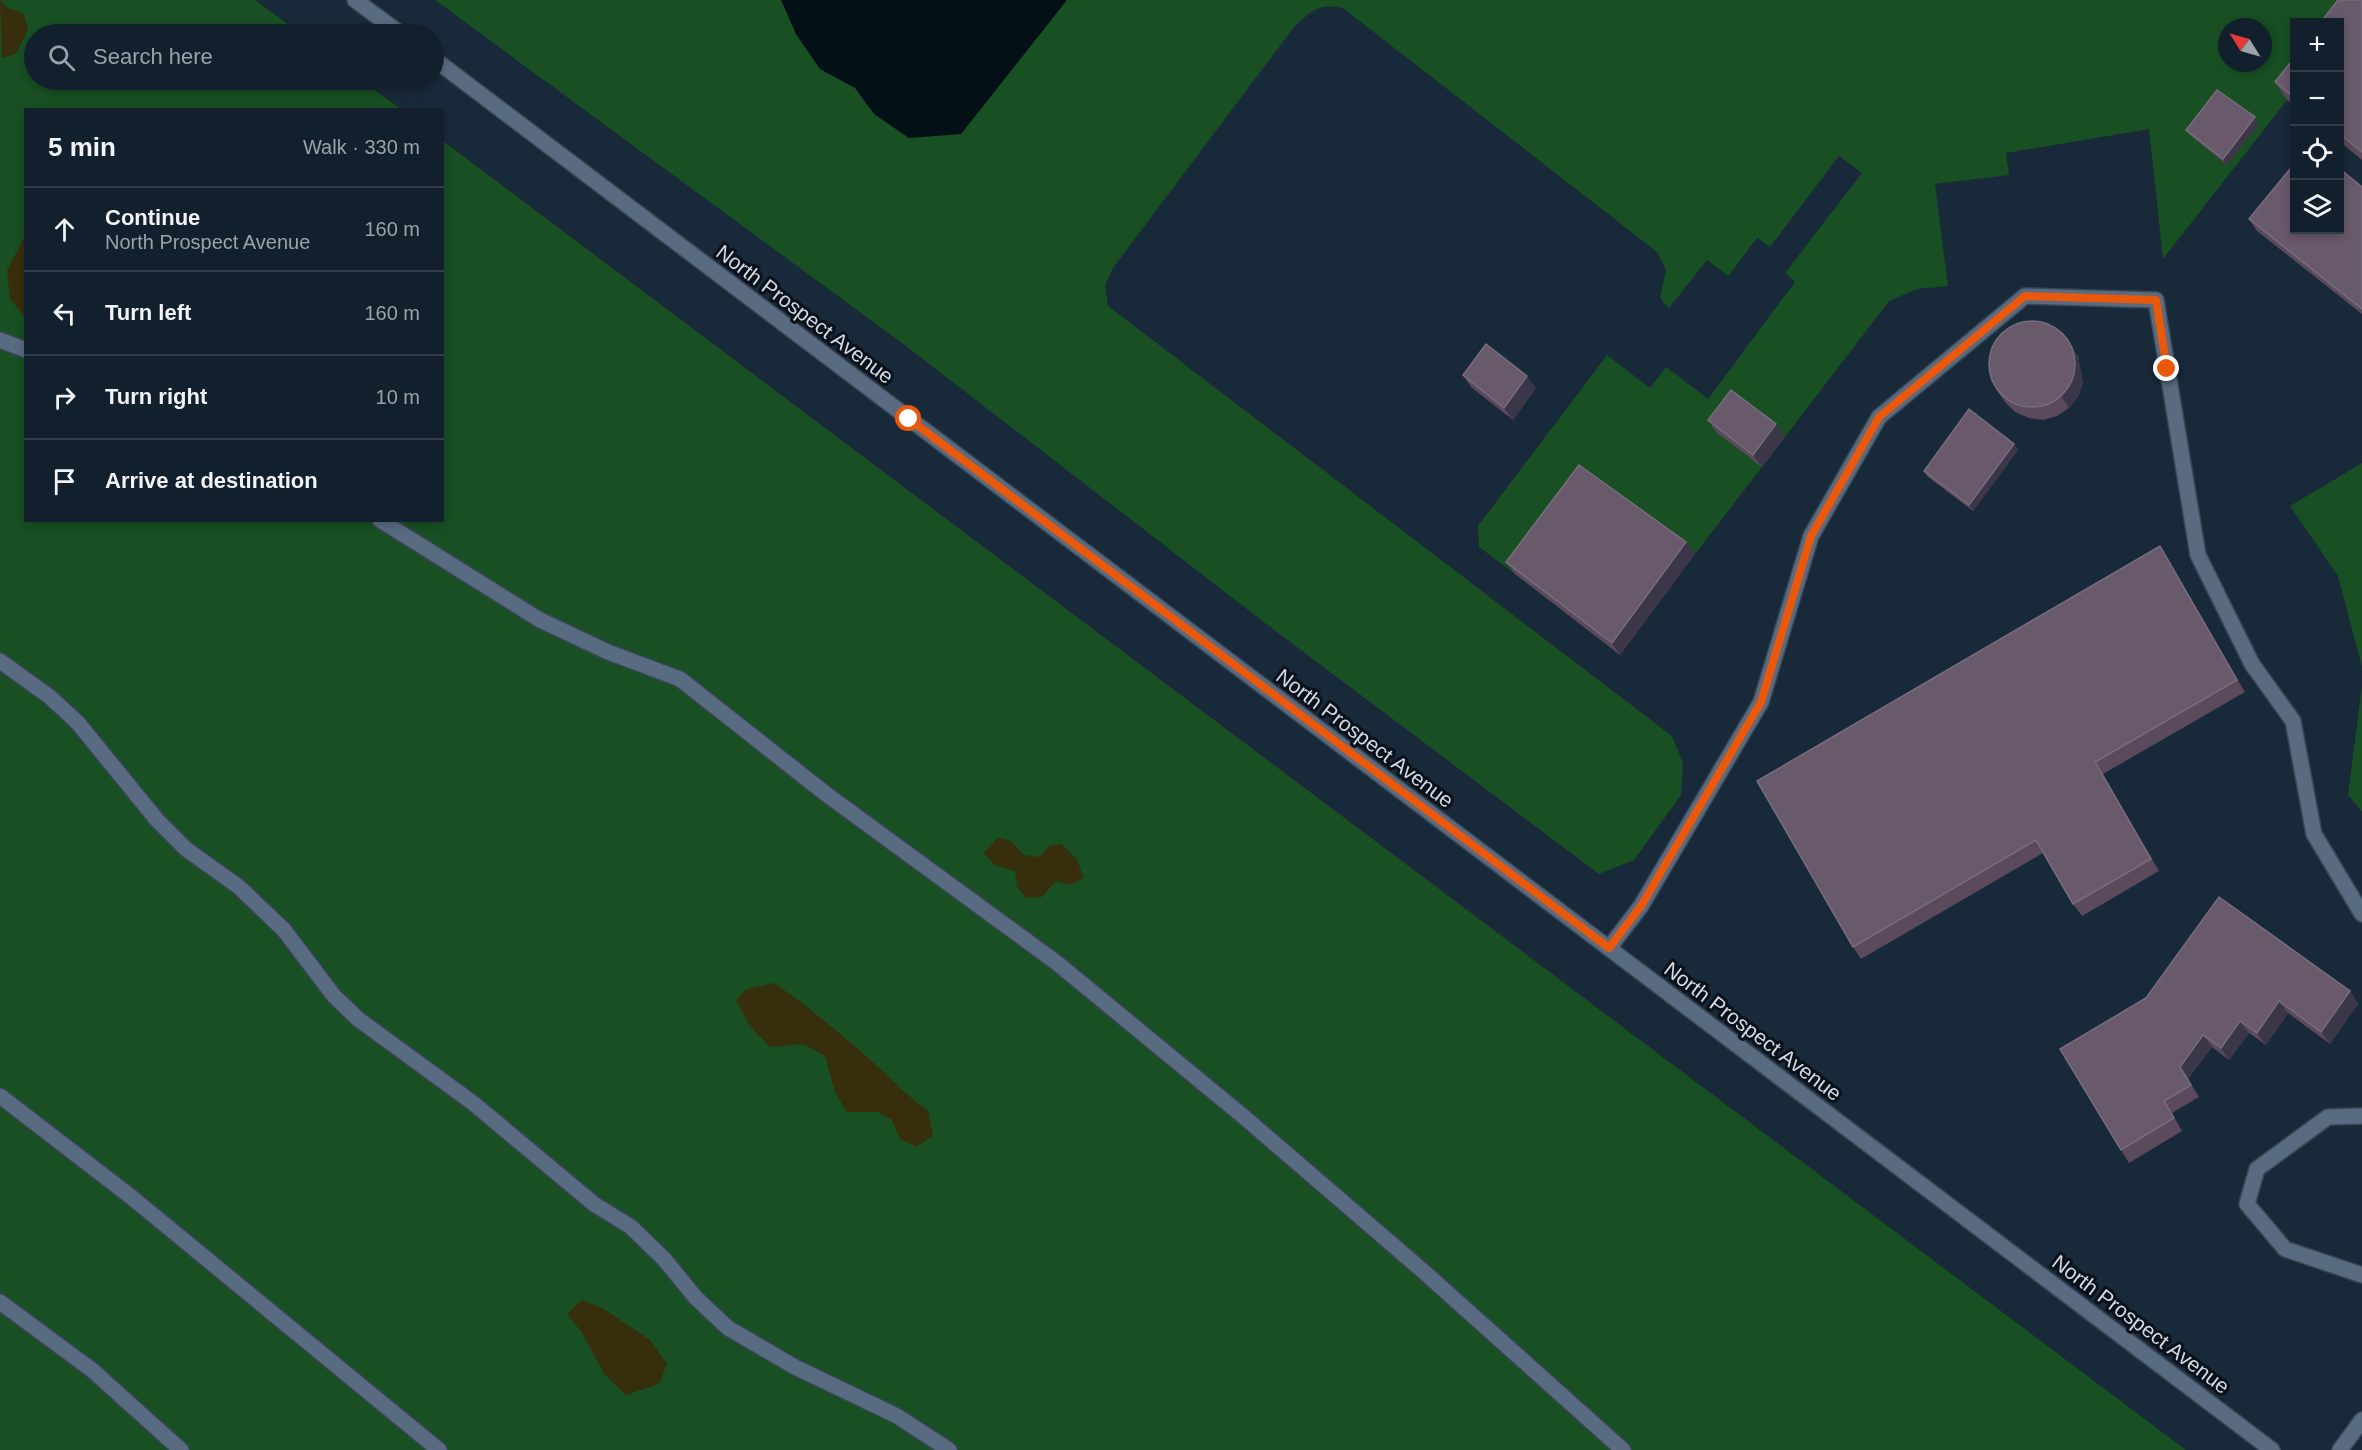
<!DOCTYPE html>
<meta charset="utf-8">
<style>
:root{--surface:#121f2c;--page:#1f2c38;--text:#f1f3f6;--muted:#9ca2a9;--line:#313d48}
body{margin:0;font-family:Arial,sans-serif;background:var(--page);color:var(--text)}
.controls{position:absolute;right:18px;top:18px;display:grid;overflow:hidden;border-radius:0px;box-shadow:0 3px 9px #0003}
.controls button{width:54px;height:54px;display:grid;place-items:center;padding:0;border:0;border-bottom:2px solid var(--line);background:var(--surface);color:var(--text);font:30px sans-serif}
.compass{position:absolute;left:2218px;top:18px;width:54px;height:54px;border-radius:50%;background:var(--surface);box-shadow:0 3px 9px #0003;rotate:307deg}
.stop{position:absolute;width:18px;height:18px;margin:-14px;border:4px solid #ea580c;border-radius:50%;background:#fff}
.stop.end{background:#ea580c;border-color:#fff;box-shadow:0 2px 6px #0008}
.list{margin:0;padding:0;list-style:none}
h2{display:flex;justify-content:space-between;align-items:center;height:78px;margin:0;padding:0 24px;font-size:26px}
h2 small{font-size:20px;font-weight:400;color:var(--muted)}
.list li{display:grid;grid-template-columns:39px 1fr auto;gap:18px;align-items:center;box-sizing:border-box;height:84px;padding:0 24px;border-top:2px solid var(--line)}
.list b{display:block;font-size:22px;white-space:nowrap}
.list p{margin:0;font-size:20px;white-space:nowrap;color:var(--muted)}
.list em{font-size:20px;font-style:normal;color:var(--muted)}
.icon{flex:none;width:33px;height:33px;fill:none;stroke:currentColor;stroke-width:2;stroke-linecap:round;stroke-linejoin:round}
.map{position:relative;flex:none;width:2362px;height:1450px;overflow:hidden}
.search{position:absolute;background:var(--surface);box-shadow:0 3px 9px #0003;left:24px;top:24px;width:420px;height:66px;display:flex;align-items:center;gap:15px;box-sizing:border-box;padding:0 21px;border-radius:33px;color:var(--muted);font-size:22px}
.panel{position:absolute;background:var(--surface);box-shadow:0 3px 9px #0003;left:24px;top:108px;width:420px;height:414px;border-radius:0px}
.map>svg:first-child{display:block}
</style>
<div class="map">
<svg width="2362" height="1450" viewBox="0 0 2362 1450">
<rect width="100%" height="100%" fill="#18293a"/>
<path fill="#184f23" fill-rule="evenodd" d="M0,0H255L301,34H34V80H361L401,109L26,110V520H442L443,141L2186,1450H0Z
M435,0H2362V3L2340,22H2294V91L2163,259L2149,129L2006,153L2009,175L1935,184L1948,286L1917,289L1889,301L1785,437L1740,402L1762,467L1695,554L1588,477L1515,574L1479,547L1478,526L1607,355L1650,388L1666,367L1708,399L1795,282L1785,273L1862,173L1839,156L1770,247L1757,238L1728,276L1707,260L1669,308L1660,298L1666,270L1657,252L1344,9C1319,2 1312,11 1294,27L1113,268L1105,285L1108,306L1672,736L1683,763L1681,795L1634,860L1599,874L1265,623L906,346ZM2227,27H2263V63H2227Z
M2362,463V667L2338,576L2290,506Z
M2362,686V812L2348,795Z"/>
<path fill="#372e0e" d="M0,0L6,7L24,14L28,30L16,54L2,58Z
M25,236V317L10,299L7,270Z
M997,838L1011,841L1024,855L1039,857L1049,846L1061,844L1076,858L1084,878L1070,885L1056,881L1042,897L1026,898L1017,887L1015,871L996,866L984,853Z
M774,983C811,1008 843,1036 876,1065C894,1081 907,1097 928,1110L933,1135L916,1147L900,1139L892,1120L878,1112H847L835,1092L825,1056L804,1044L770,1047L749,1025L736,1000L746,989Z
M582,1300L602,1308L650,1340L667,1364L659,1384L626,1395L605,1375L581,1331L567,1314Z"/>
<path fill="#031116" d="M781,0H1067L961,134L909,138L874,114L855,88L820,69L796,34Z"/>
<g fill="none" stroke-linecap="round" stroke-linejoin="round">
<defs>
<path id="lane" d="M0,340L26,350
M380,520L540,620L608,652L680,679L826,794L1057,963L1244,1117L1423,1271L1623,1450
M0,661L50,697L78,723L157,820L186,849L239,887L284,930L334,996L358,1019L473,1103L594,1204L631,1227L665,1260L695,1297L728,1328L795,1367L897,1416L949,1450
M1609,948L1641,906L1761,702L1811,536L1879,417L2025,296L2156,300L2198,555L2252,664L2293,721L2314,834L2362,914
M0,1096L130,1196L439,1450
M2362,1116L2328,1117L2257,1169L2247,1204L2285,1249L2362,1275
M0,1302L92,1370L181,1450
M2340,1450L2362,1420"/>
<path id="secondary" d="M355,0L401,34
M434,59L2272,1450"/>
</defs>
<use href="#lane" stroke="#394655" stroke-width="18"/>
<use href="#secondary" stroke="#394655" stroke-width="18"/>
<use href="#lane" stroke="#586b80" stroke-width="15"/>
<use href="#secondary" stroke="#586b80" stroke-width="15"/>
</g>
<path fill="#5b495c" d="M2362,0V160L2340,142V22Z
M2295,57V106L2287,100L2275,82Z
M2259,124L2227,165L2191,136L2186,130Z
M2362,187V314L2257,231L2249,219Z
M2078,356L2083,383L2078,397L2069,408L2057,416L2043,420L2029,418L2015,412L2005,402L1996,389Z
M1463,375L1536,388L1513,420L1471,387Z
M1708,420L1776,424L1785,437L1762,467L1716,432Z
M2014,444L2018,450L1973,511L1928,477L1924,471Z
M1686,542L1695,554L1620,655L1515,574L1506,562Z
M2168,559L2245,692L2103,774L2159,871L2082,916L2073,904L2043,853L1861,959L1853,947Z
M2350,991L2358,1004L2330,1044L2288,1013L2266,1045L2249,1033L2229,1060L2212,1047L2188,1079L2199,1097L2172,1113L2182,1131L2129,1163L2121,1150L2146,998Z"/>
<path fill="#3b3648" d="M2255,117L2259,124L2227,165L2223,159Z
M2070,344L2078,356L2083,383L2078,397L2069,408L2061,396Z
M1527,376L1536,388L1513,420L1504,408Z
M1776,424L1785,437L1762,467L1753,455Z
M2014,444L2018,450L1973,511L1969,505Z
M1686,542L1695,554L1620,655L1612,643Z
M2160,546L2168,559L2245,692L2237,680Z
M2095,762L2103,774L2159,871L2151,859Z
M2350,991L2358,1004L2330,1044L2321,1032Z
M2279,1001L2288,1013L2266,1045L2257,1033Z
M2240,1021L2249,1033L2229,1060L2221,1048Z
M2203,1035L2212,1047L2188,1079L2199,1097L2180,1067Z
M2164,1101L2172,1113L2182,1131L2174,1118Z"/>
<path fill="#68596b" stroke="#786d7e" stroke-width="1.5" d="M2338,0H2362V152L2340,134V22H2321Z
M2295,57V98L2275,82Z
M2217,90L2255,117L2223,159L2186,130Z
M2295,163V230H2340V169L2362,187V309L2249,219Z
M1989 364a43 43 0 1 1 86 0a43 43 0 1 1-86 0Z
M1486,344L1527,376L1504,408L1463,375Z
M1731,390L1776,424L1753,455L1708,420Z
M1969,409L2014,444L1969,505L1924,471Z
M1579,465L1686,542L1612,643L1506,562Z
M2160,546L2237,680L2095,762L2151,859L2073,904L2036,840L1853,947L1757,781Z
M2219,897L2350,991L2321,1032L2279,1001L2257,1033L2240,1021L2221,1048L2203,1035L2180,1067L2191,1085L2164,1101L2174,1118L2121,1150L2060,1049L2146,998Z"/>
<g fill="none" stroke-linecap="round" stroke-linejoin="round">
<path stroke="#ea580c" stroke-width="8" d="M909,419L1609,948L1641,906L1761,702L1811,536L1879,417L2025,296L2156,300L2167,369"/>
</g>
<g text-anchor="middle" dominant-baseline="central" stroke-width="6" stroke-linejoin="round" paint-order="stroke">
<g font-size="21" fill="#d2dce8" stroke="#0a1119">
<text transform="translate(805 314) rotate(37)">North Prospect Avenue</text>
<text transform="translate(1365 738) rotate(37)">North Prospect Avenue</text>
<text transform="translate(1753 1031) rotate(37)">North Prospect Avenue</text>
<text transform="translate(2141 1324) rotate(37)">North Prospect Avenue</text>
</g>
</g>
</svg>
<div class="controls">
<button>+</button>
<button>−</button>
<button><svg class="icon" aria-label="locate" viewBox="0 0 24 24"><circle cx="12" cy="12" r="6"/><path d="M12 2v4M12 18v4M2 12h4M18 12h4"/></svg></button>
<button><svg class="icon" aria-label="layers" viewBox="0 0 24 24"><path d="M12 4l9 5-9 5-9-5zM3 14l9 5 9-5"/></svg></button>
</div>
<svg class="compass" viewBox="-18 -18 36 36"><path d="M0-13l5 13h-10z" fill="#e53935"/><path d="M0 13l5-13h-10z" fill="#9ca2a9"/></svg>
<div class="stop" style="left:909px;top:419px"></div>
<div class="stop end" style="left:2167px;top:369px"></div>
<div class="search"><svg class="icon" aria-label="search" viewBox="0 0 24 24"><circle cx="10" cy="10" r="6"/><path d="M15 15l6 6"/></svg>Search here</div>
<section class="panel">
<h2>5 min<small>Walk · 330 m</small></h2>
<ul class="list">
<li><svg class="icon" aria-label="ahead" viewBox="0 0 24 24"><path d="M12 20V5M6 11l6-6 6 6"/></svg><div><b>Continue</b><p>North Prospect Avenue</p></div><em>160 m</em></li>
<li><svg class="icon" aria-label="left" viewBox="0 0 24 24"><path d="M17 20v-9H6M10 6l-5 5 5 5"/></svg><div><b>Turn left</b></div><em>160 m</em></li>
<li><svg class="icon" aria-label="right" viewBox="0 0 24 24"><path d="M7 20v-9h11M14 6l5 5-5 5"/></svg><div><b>Turn right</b></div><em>10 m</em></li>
<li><svg class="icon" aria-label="arrive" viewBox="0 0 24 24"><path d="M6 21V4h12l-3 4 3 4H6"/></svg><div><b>Arrive at destination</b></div></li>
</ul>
</section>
</div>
